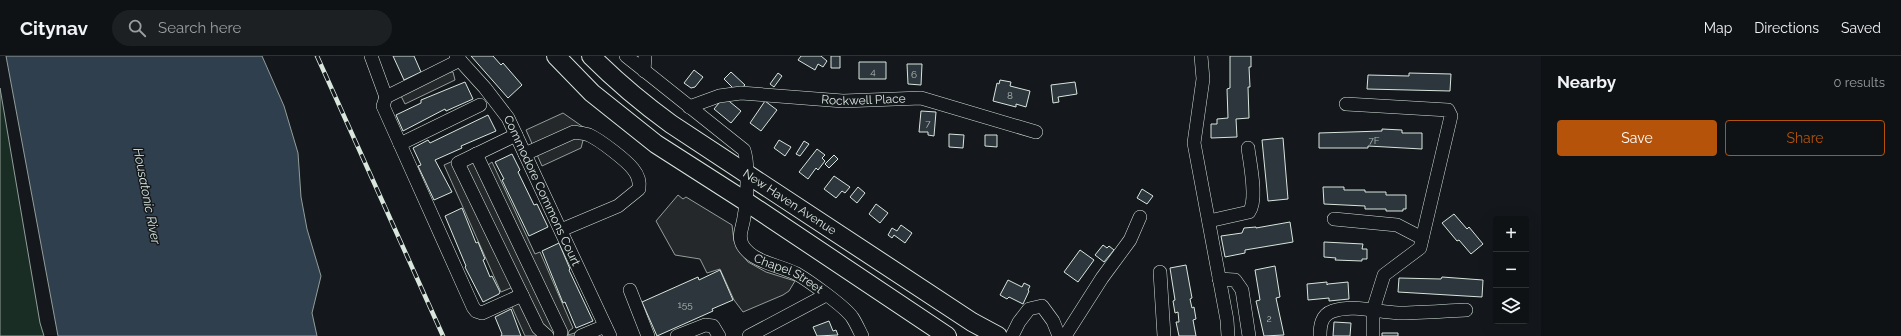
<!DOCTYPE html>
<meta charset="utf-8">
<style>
:root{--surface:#0f1215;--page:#1d2022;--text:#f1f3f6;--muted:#9b9ea0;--line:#2f3234;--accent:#b45309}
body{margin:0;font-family:Raleway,sans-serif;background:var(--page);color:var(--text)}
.controls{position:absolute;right:12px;bottom:12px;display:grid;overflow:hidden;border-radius:4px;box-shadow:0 4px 16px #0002}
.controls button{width:36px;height:36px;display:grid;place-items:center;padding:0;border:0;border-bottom:1px solid var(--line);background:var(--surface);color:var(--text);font:20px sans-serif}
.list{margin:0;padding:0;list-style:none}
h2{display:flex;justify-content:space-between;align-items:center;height:52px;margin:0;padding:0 16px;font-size:17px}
h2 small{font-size:13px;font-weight:400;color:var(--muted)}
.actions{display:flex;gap:8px;padding:12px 16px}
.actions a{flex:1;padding:9px 0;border:1px solid var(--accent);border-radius:4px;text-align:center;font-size:14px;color:var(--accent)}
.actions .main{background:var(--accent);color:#fff}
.icon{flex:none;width:22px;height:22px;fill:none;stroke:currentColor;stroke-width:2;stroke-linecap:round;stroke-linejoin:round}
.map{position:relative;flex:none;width:1541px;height:280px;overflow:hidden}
header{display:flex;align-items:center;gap:24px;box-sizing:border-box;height:56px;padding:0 20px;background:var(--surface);border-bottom:1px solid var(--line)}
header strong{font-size:19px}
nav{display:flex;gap:22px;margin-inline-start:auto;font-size:14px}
.search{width:280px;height:36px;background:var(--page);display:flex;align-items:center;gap:10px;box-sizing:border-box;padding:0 14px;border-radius:22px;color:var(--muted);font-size:15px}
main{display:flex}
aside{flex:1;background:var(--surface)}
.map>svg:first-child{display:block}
</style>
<header>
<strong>Citynav</strong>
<div class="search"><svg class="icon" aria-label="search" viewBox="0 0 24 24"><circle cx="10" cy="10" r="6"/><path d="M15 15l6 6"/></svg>Search here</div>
<nav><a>Map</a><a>Directions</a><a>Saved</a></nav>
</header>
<main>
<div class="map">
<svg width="1541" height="280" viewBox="0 0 1541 280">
<rect width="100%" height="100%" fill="#14181c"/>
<path fill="#1a2d24" stroke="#939e99" d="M0,32L40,267L44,280H0Z"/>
<path fill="#24282b" stroke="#939e99" d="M430,15L453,16L455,24L405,48L401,40Z
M563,57L586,73L581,92L542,110L526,74Z
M478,94L488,109L492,106L535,198L540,196L573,272L569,275L568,279L595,271L599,280H525L507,240L515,235L513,231L501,236L444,109Z
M678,139L683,143L686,141L732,169L734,185L739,195L748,206L766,216L795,225L789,235L783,239L743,256L734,244L720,213L707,217L700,203L675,199L656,165Z"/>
<path fill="#2f3f4d" stroke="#939e99" d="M6,0H262L284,50L298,97L301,141L307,173L321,220L312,257L317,280H58Z"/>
<path fill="#2c363c" stroke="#d8e6dc" d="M393,0H414L421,16L404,24Z
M471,0H493L501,9L503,7L522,29L508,42Z
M801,0H821L827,5L823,11L818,8L815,14L798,4Z
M831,0H840V12H831Z
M1230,0H1251V11H1249L1250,31H1248L1249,62L1236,63L1237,81L1211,82V68H1217V63L1228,62L1227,33L1230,32Z
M859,6H886V23H859Z
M907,8H922L921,29L908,28Z
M694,14L703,21L695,31L691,32L684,27Z
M731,16L745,29L737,36L724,23Z
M778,17L782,20L774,31L770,28Z
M1409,17L1451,18L1450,35L1367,33L1368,19L1409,20Z
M1000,24L1011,26L1010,30L1030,35L1026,51L1016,48V51L993,45L997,27L999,28Z
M465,26L473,43L446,55L445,53L403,75L396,59L421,47V44Z
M1075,26L1077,38L1058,41L1059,46L1053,47L1051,29Z
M724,41L741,55L731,67L714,53Z
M765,45L777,54L761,75L750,67Z
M921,55L936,56L934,80L928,79V76H919Z
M488,59L496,75L461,90L462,92L435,104L452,136L434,144L418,110L421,109L413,92L428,84L430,87Z
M1382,73L1402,74V77H1422V93L1368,90V92H1319V77L1382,75Z
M949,78L964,79L963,92L949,91Z
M985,79H997V91L985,90Z
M1283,82L1288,143L1268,145L1262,84Z
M779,84L791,91L785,100L774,92Z
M804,85L809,88L800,100L796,98Z
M817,93L825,99L822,102L825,105L818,114L816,112L808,123L799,116Z
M512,98L520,114L518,116L534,149L537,148L548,171L529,180L502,124L504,123L495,106Z
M834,99L838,103L829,112L825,108Z
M834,120L850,131L845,137L842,135L836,142L824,133Z
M858,131L865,137L857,147L850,141Z
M1323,131H1344V134H1365V136H1386V139H1406V153H1403V155H1386V153H1365V150L1324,148Z
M1142,133L1153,140L1147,148L1137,142Z
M876,148L888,157L880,167L869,158Z
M462,152L476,187L478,186L485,203L483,204L490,221L492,220L500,236L499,238L483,246L465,211L466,210L445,160Z
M1454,158L1467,173L1469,171L1483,188L1471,198L1459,184L1457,185L1442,167Z
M1290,166L1293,186L1245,194V197L1225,201L1221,180L1242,177L1244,172L1256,171V172Z
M901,169L912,177L905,187L894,179L892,182L888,179L892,172L897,175Z
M1324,186L1363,188L1362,193H1367V203H1362V205L1335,204L1336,202L1324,201Z
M559,187L570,213L569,214L593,265L576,272L565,246L563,247L542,195Z
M1103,189L1107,192L1109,190L1114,194L1104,206L1095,199Z
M1080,194L1094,204L1078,226L1064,216Z
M1186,209L1192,242L1190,243L1192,252L1194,251L1196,263L1193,264L1196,280H1179L1176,266H1179L1178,256L1175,257L1173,245L1175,244L1170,212Z
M1275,210L1280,241L1276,242L1284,279L1264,280L1256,245L1260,244L1255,214Z
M720,214L733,244L712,253L713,255L657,280L642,246L698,221L699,224Z
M1442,221L1483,224L1482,241L1398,236L1399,222L1441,223Z
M1008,224L1022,231L1024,227L1030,230L1028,234L1029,235L1023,248L1009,241L1007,243L1000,239Z
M1327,226V229L1328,228L1348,226L1349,243L1329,245V242L1308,244L1307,228Z
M511,253L521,280H501L502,278L495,261Z
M829,265L833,275L836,274L838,279L817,280L813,271Z
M1334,266L1351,267L1350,280H1333Z
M1382,277H1398V280H1382Z"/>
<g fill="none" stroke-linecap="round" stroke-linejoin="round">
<defs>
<g id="minor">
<path d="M371,0L386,41"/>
<path id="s1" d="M456,0L485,32L508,62L610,280"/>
<path id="s2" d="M626,0L744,94C749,108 747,145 744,161C743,171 737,180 743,190C754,207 780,209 797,218C809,225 844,250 852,261C856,267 859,274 862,280"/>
<path d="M1201,0L1203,23L1194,87L1227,264L1228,280"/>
<path d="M460,4L386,41L383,50L473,251L476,255L482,257L522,239"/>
<path d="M644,15L645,0"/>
<path d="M1346,48L1448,54L1451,60L1420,192L1384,219L1373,254V280"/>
<path id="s3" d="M689,51L719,40L741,37L843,45L921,42L1036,76"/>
<path d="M516,79L458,107L538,272L547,280"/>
<path d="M400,88L480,49"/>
<path d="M476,98L561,276L560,280"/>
<path d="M525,98L574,76C578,77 584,77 589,79C600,84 626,104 633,113C638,119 640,126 639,133L618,150L561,174"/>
<path d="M1334,163L1397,169L1422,182"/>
<path d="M1209,165L1249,156C1258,144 1250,108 1248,92"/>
<path d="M1160,216L1164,280"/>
<path d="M1219,223L1235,224L1242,234L1249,280"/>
<path d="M630,234L648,280"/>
<path d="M581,280L605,270"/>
<path d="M677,280L705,269L713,270L719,280"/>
<path d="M749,280L826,239"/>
<path d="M1012,280L1019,266L1029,253L1042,250L1053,265L1059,280"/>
<path d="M1065,280L1102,222L1130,184L1140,161"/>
<path d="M1320,280C1320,270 1321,259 1333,255C1353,248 1377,256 1398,257C1420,257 1443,255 1466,254"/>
</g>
<g id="highway">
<path d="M556,0L592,37L656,88L745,145L947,280"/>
<path id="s4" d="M591,0C616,25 642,47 671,68L972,266L998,280"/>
</g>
</defs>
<use href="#minor" stroke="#d8e6dc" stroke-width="14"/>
<use href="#highway" stroke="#d8e6dc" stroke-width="20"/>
<use href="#minor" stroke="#14181c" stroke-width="13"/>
<use href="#highway" stroke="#14181c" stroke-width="18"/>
<defs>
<path id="rail" d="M317,0L443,280"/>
</defs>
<use href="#rail" stroke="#d8e6dc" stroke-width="4.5"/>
<use href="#rail" stroke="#14181c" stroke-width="3" stroke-dasharray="9" stroke-linecap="butt"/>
</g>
<g text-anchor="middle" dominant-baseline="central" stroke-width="3" stroke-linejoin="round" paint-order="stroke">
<g font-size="10" fill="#adbab4">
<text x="873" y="15">4</text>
<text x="914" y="18">6</text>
<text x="1010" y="39">8</text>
<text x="928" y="67">7</text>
<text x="1374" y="84">7F</text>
<text x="685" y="248">155</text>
<text x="1269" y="262">2</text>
</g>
<g font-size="12" fill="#d8e6dc" stroke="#14181c">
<text stroke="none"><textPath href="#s3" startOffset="177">Rockwell Place</textPath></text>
<text stroke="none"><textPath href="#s1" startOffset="161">Commodore Commons Court</textPath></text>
<text stroke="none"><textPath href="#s4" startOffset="247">New Haven Avenue</textPath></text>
<text stroke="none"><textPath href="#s2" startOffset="302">Chapel Street</textPath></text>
</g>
<g font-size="13" font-style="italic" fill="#d8e6dc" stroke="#14181c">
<text transform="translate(147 140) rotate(79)">Housatonic River</text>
</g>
</g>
</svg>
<div class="controls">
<button>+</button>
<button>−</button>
<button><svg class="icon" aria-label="layers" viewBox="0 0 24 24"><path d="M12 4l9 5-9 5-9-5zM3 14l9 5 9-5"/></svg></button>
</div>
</div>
<aside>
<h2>Nearby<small>0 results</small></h2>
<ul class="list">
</ul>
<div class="actions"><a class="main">Save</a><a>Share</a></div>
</aside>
</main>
